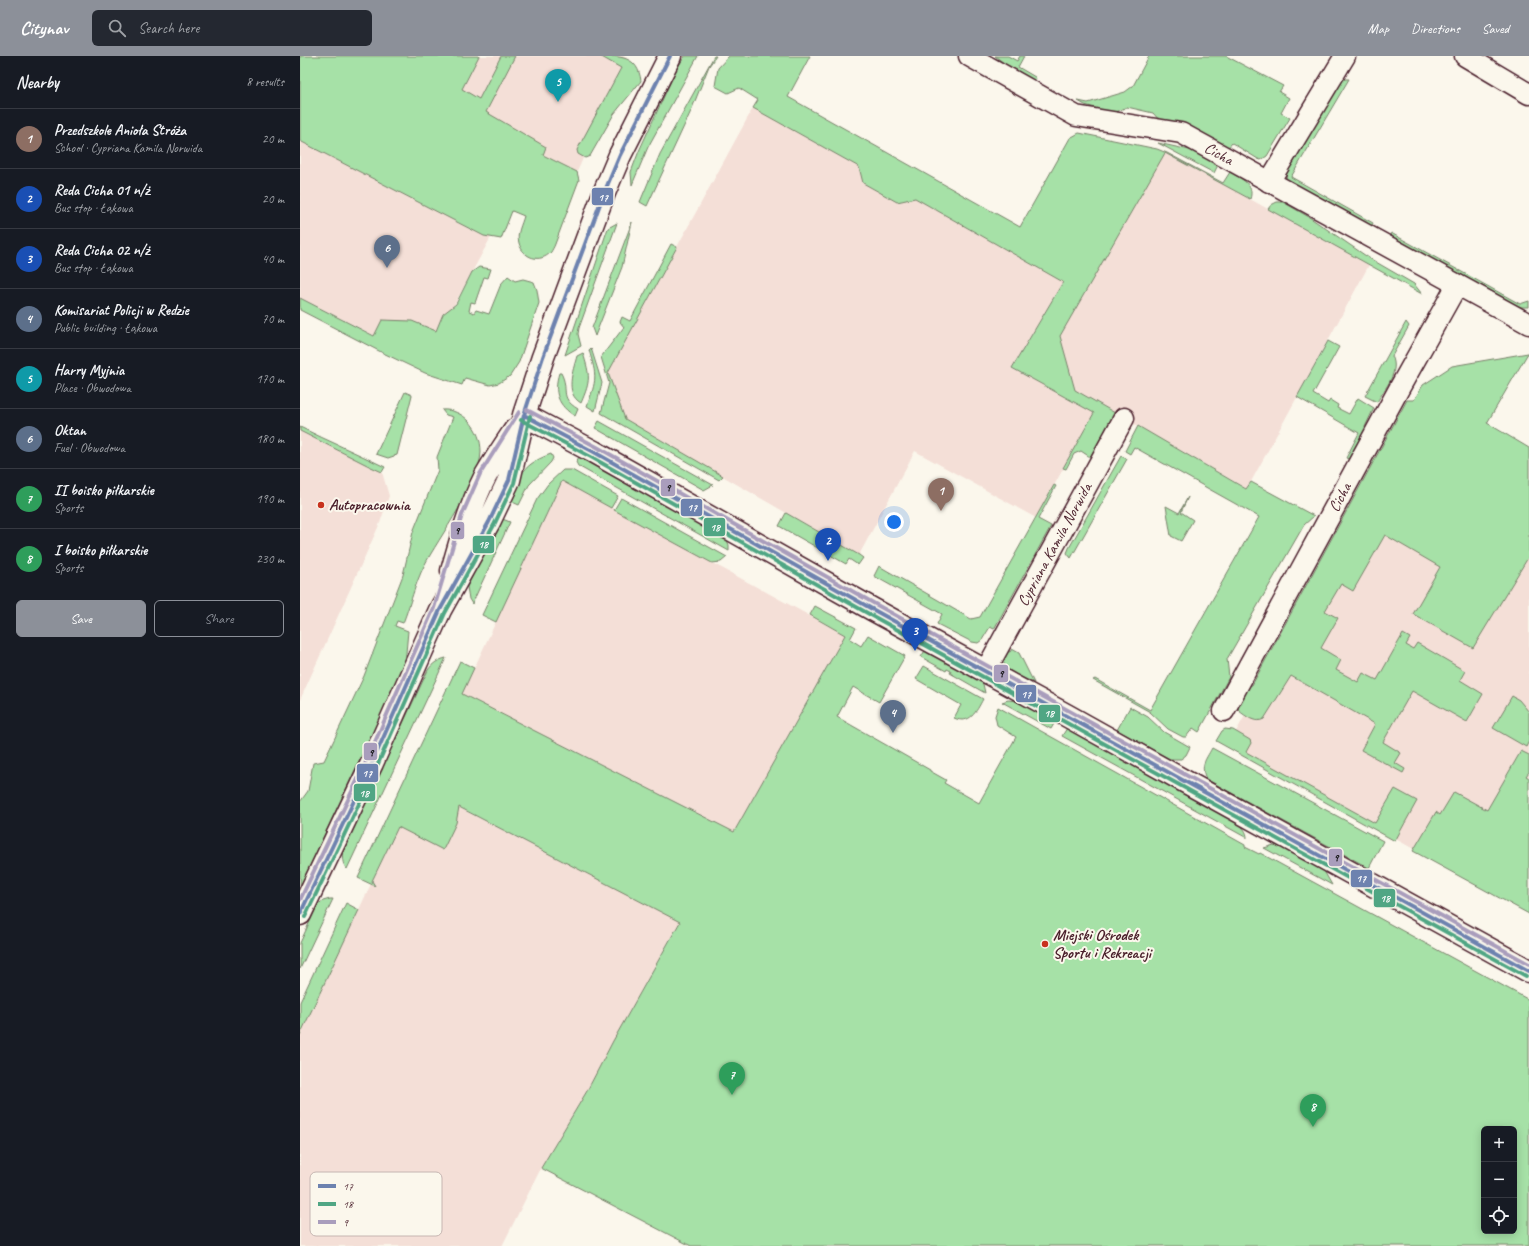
<!DOCTYPE html>
<meta charset="utf-8">
<style>
:root{--surface:#171b24;--page:#242831;--text:#f1f3f6;--muted:#9ea1a6;--line:#363941;--accent:#8c9099}
body{margin:0;font-family:Caveat,sans-serif;background:var(--page);color:var(--text)}
.controls{position:absolute;right:12px;bottom:12px;display:grid;overflow:hidden;border-radius:6px;box-shadow:0 2px 10px #0003}
.controls button{width:36px;height:36px;display:grid;place-items:center;padding:0;border:0;border-bottom:1px solid var(--line);background:var(--surface);color:var(--text);font:20px sans-serif}
.you{position:absolute;left:594px;top:466px;width:14px;height:14px;margin:-10px;border:3px solid #fff;border-radius:50%;background:#1a73e8;box-shadow:0 0 0 6px #1a73e833}
.badge{display:grid;place-items:center;width:26px;height:26px;border-radius:50%;background:var(--accent);color:#fff;font-size:13px;font-weight:700}
.pin{position:absolute;translate:-50% -33px;filter:drop-shadow(0 1px 2px #0008)}
.pin::after{content:'';position:absolute;top:21px;width:14px;height:12px;background:inherit;clip-path:polygon(0 0,100% 0,50% 100%)}
.list{margin:0;padding:0;list-style:none}
h2{display:flex;justify-content:space-between;align-items:center;height:52px;margin:0;padding:0 16px;font-size:17px}
h2 small{font-size:13px;font-weight:400;color:var(--muted)}
.list li{display:grid;grid-template-columns:26px 1fr auto;gap:12px;align-items:center;box-sizing:border-box;height:60px;padding:0 16px;border-top:1px solid var(--line)}
.list b{display:block;font-size:15px;white-space:nowrap}
.list p{margin:0;font-size:13px;white-space:nowrap;color:var(--muted)}
.list em{font-size:13px;font-style:normal;color:var(--muted)}
.actions{display:flex;gap:8px;padding:12px 16px}
.actions a{flex:1;padding:9px 0;border:1px solid var(--accent);border-radius:6px;text-align:center;font-size:14px;color:var(--accent)}
.actions .main{background:var(--accent);color:#fff}
.icon{flex:none;width:22px;height:22px;fill:none;stroke:currentColor;stroke-width:2;stroke-linecap:round;stroke-linejoin:round}
.map{position:relative;flex:none;width:1229px;height:1190px;overflow:hidden}
header{display:flex;align-items:center;gap:24px;box-sizing:border-box;height:56px;padding:0 20px;background:var(--accent);color:#fff}
header strong{font-size:19px}
nav{display:flex;gap:22px;margin-inline-start:auto;font-size:14px}
.search{width:280px;height:36px;background:var(--page);display:flex;align-items:center;gap:10px;box-sizing:border-box;padding:0 14px;border-radius:6px;color:var(--muted);font-size:15px}
main{display:flex}
aside{flex:1;background:var(--surface)}
.map>svg:first-child{display:block}
</style>
<header>
<strong>Citynav</strong>
<div class="search"><svg class="icon" aria-label="search" viewBox="0 0 24 24"><circle cx="10" cy="10" r="6"/><path d="M15 15l6 6"/></svg>Search here</div>
<nav><a>Map</a><a>Directions</a><a>Saved</a></nav>
</header>
<main>
<aside>
<h2>Nearby<small>8 results</small></h2>
<ul class="list">
<li><span class="badge" style="background:#8d6e63">1</span><div><b>Przedszkole Anioła Stróża</b><p>School · Cypriana Kamila Norwida</p></div><em>20 m</em></li>
<li><span class="badge" style="background:#1a4fb4">2</span><div><b>Reda Cicha 01 n/ż</b><p>Bus stop · Łąkowa</p></div><em>20 m</em></li>
<li><span class="badge" style="background:#1a4fb4">3</span><div><b>Reda Cicha 02 n/ż</b><p>Bus stop · Łąkowa</p></div><em>40 m</em></li>
<li><span class="badge" style="background:#5c6f8a">4</span><div><b>Komisariat Policji w Redzie</b><p>Public building · Łąkowa</p></div><em>70 m</em></li>
<li><span class="badge" style="background:#0f9aa8">5</span><div><b>Harry Myjnia</b><p>Place · Obwodowa</p></div><em>170 m</em></li>
<li><span class="badge" style="background:#5c6f8a">6</span><div><b>Oktan</b><p>Fuel · Obwodowa</p></div><em>180 m</em></li>
<li><span class="badge" style="background:#2e9e5b">7</span><div><b>II boisko piłkarskie</b><p>Sports</p></div><em>190 m</em></li>
<li><span class="badge" style="background:#2e9e5b">8</span><div><b>I boisko piłkarskie</b><p>Sports</p></div><em>230 m</em></li>
</ul>
<div class="actions"><a class="main">Save</a><a>Share</a></div>
</aside>
<div class="map">
<svg width="1229" height="1190" viewBox="0 0 1229 1190">
<rect width="100%" height="100%" fill="#fbf7ec"/>
<filter id="ink" filterUnits="userSpaceOnUse"><feTurbulence type="fractalNoise" baseFrequency=".025" numOctaves="2"/><feDisplacementMap in="SourceGraphic" scale="8" xChannelSelector="R" yChannelSelector="G"/><feConvolveMatrix kernelMatrix="1 2 1 2 8 2 1 2 1" color-interpolation-filters="sRGB"/></filter>
<g filter="url(#ink)">
<path fill="#f4dfd7" d="M179,0H323L327,2L277,116L152,52Z
M453,52L559,111L563,127L597,146L615,142L763,226L712,312L794,357L736,462L615,395L559,499L324,363L308,317Z
M0,85L184,180L191,181L153,251L129,307L0,242Z
M865,96L1069,209L947,433L775,334L760,280Z
M1128,333L1229,392V857L928,690Z
M0,375L82,416L89,440L80,467L0,644Z
M262,425L545,579L434,776L162,638Z
M117,730L380,865L313,985L287,1035L241,1112L202,1190H0V979Z"/>
<path fill="#a6e1a7" stroke="#788069" fill-rule="evenodd" d="M0,0H179L162,33L179,43L201,0H215L186,56L246,91L243,99L277,116L279,124L255,188C254,191 252,194 251,196C240,208 223,202 219,187C216,178 222,168 224,160L212,155L201,183L184,180L0,85Z
M300,0C320,0 338,0 341,25L314,58L290,100L285,102L278,98L277,94L321,12Z
M385,0H398L348,91L332,129L331,116L339,95L376,14Z
M414,0H416L409,10L391,55L347,150L340,146L360,98Z
M429,0H510L488,41L720,171L770,82L779,77L857,93L867,97L923,127L930,116C941,123 955,128 950,143L865,97L760,280L775,334L815,357L790,401L781,395L774,398L766,413L763,412L794,357L712,312L763,226L615,142L597,146L563,127L559,111L453,52L458,44L439,32L428,37L415,30L418,12Z
M695,0H708L717,5L720,0H724L718,11L735,21L736,23L733,24L705,8Z
M849,0H926L983,30L979,36L989,42L981,57L990,62L967,100L961,104L958,103L932,87L927,93L860,65L853,57L827,51L815,56L806,55L785,49L778,45L788,47L825,36L833,30Z
M1043,23H1049L991,121L1073,167L1071,172L990,128L986,123L987,116Z
M858,87L894,95L918,109L914,117Z
M977,146H983L1009,161L1069,202L1114,228L1122,238L968,153L971,149Z
M332,166L322,211L295,280L292,272Z
M317,167L279,272L278,278L281,290L265,299L308,172Z
M1091,177L1220,248L1229,245V251H1219L1087,185Z
M371,188L377,191L308,317L325,363L423,420L419,424L301,357L309,327L301,301L324,271L320,266L322,261L330,265Z
M179,211L191,213L188,222L184,221L175,247L171,246L169,255L174,257L176,254L189,258L201,228L208,220L215,225L223,223L234,226L237,234L239,247L219,306L210,320L199,327L190,329L165,322L162,329L125,317L81,296L0,254V242L74,280L82,264L112,265L136,275L143,258L156,248L172,216Z
M1106,266L1109,270L1092,300C1100,316 1085,332 1077,346L1065,340Z
M1028,285L1039,291L1013,338L1028,347L1030,344L1038,349L1037,352L1049,358L1058,342L1074,352L1065,371L1069,378L1054,405L1046,402L1059,377L997,341Z
M291,292L302,327L295,355L287,350C297,323 297,321 289,294Z
M283,297C290,320 291,324 281,347C264,337 273,315 277,300Z
M1228,297L1187,367L1229,392V500L1173,592L1113,558L1140,511L1085,479L1053,535L1041,528L1025,555L1038,562L1021,592L1041,604L1036,614L1058,626L1063,617L1077,624L1103,578L1110,582L1106,589L1113,593L1117,587L1165,615L1160,624L1183,638L1167,666L1112,635L1083,686L1101,697L1095,707L1105,713L1103,717L1061,694L1075,668L991,620L964,663C955,668 946,660 939,655L937,648L946,630L952,629L1107,344H1114L1123,329L1152,310Z
M259,317H261C270,334 258,341 278,353L275,360C258,350 253,336 259,317Z
M105,336L112,339L97,399L88,402L76,398Z
M142,354C152,353 162,358 169,365C177,374 181,384 181,396C180,427 139,481 124,510C115,528 110,549 103,567L97,565L95,570L108,575L105,608L0,831V746L8,735L13,707L24,705L64,620L103,519L113,476L138,414L137,401L153,361L146,359Z
M299,365L413,429L404,434L295,372Z
M838,370L946,433L951,426L1014,460L1004,469L927,603L929,621L899,676L893,672L886,681H883L868,673L850,656L793,624L795,623L850,654L959,461L834,391L830,398L825,395Z
M0,371C28,385 57,397 85,411L82,416L71,411L0,375Z
M251,398L253,402L251,406L229,429L219,449L208,444C220,419 223,408 251,398Z
M821,400L827,403L771,502L767,497L769,492Z
M279,401L426,482L429,489V495L278,410L276,406Z
M263,414H272L318,440L311,452L262,425L196,566L182,559L237,443L248,428Z
M754,429L756,430L738,463L751,470L694,573L690,571L682,584L678,587L672,586L637,568L642,558L574,520L579,510L671,563L680,561Z
M888,441L881,456L893,464L881,485L871,480L866,450L879,457Z
M321,442L427,501L421,506L412,507L314,454Z
M486,457L559,499L563,502L558,509L549,503L546,508L479,470Z
M200,462L210,466L172,548L169,543L167,531Z
M515,550L556,572L550,583L561,590L568,579L605,600L579,646L553,631L537,661L630,714V715L646,724L644,727L679,747L716,681L697,669L695,660L698,651L945,789V791L959,798L960,797L1229,944V1190H391L241,1112L287,1035L313,985L380,866L159,751L156,767L143,794L98,771L72,825L75,830L58,822L160,605L174,612L162,638L434,776L545,579L510,559ZM1184,1073H1214V1175H1184Z
M626,593L678,623L683,628L685,637L650,617L651,615L647,613L646,615L621,601Z
M712,593L719,597L734,627C725,622 704,616 703,604C703,601 705,597 705,594L710,596Z
M146,602L47,813C42,808 42,801 43,795L128,614C133,607 138,604 146,602Z
M624,610L683,643C676,656 670,669 654,662L661,649L616,623Z
M1212,640L1219,644L1229,656V685L1226,691L1193,672Z
M708,644L717,645L755,666L751,673L702,646Z
M830,651L848,661L864,676L890,691L886,699L881,703H870L817,674Z
M767,672L938,767C943,772 947,775 947,782L762,680Z
M925,673L933,674L950,684L951,687L946,696L1075,767L1095,733L1117,745L1095,785L916,685L922,675Z
M912,692L1083,785L1069,812L906,723C900,709 905,705 912,692Z
M1221,695L1229,699V716L1226,720L1229,722V858L1113,795L1136,756L1140,759L1154,736L1187,754Z
M974,789L982,791L1024,815L1032,829L964,792Z
M30,843H33L0,913V887L18,848L23,845Z
M46,847L59,854L0,979V946Z"/>
<g fill="none" stroke-linecap="round" stroke-linejoin="round">
<defs>
<g id="street">
<path id="s1" d="M669,0L776,60L881,77L1229,268"/>
<path d="M1165,0L1229,38"/>
<path d="M969,126L1045,0"/>
<path id="s2" d="M686,614L824,362"/>
<path id="s3" d="M924,655L1100,331L1157,229"/>
</g>
<path id="secondary" d="M224,359L294,396L572,553L766,659L886,726L1229,915
M152,515C161,483 170,451 185,421C194,405 205,389 215,374
M0,858L72,707L140,554L189,466L209,424L224,359L243,301L304,137L320,99L370,0"/>
</defs>
<use href="#street" stroke="#4a1f2b" stroke-width="23"/>
<use href="#secondary" stroke="#4a1f2b" stroke-width="25"/>
<use href="#street" stroke="#fbf7ec" stroke-width="20"/>
<use href="#secondary" stroke="#fbf7ec" stroke-width="22"/>
<defs>
<path id="bus-1" d="M224,359L294,396L572,553L1229,915
M0,858L72,707L140,554L189,466L209,424L224,359L243,301L304,137L320,99L370,0"/>
<path id="bus-2" d="M221,364L291,401L569,558L1226,920
M5,861L77,710L145,557L194,469L214,427L230,360"/>
<path id="bus-3" d="M227,354L297,391L575,548L1229,908
M0,844L67,704L134,552L162,459L180,418L219,356"/>
</defs>
<use href="#bus-1" stroke="#fbf7ec" stroke-width="7"/>
<use href="#bus-2" stroke="#fbf7ec" stroke-width="7"/>
<use href="#bus-3" stroke="#fbf7ec" stroke-width="7"/>
<use href="#bus-1" stroke="#6d82af" stroke-width="4"/>
<use href="#bus-2" stroke="#50a684" stroke-width="4"/>
<use href="#bus-3" stroke="#a99dbc" stroke-width="4"/>
</g>
</g>
<g fill="#c8321e" stroke="#fbf7ec" stroke-width="1.5">
<circle cx="21" cy="449" r="4"/>
<circle cx="745" cy="888" r="4"/>
</g>
<g text-anchor="middle" dominant-baseline="central" stroke-width="4" stroke-linejoin="round" paint-order="stroke">
<g font-size="16" fill="#4a1f2b" stroke="#fbf7ec">
<text stroke="none"><textPath href="#s1" startOffset="272">Cicha</textPath></text>
<text stroke="none"><textPath href="#s3" startOffset="243">Cicha</textPath></text>
<text stroke="none"><textPath href="#s2" startOffset="143">Cypriana Kamila Norwida</textPath></text>
</g>
<g font-size="16" font-weight="bold" fill="#4a1f2b" stroke="#fbf7ec" text-anchor="start">
<text x="29" y="449">Autopracownia</text>
<text x="753" y="879">Miejski Ośrodek<tspan x="753" dy="18">Sportu i Rekreacji</tspan></text>
</g>
</g>
<rect x="10" y="1116" width="132" height="64" rx="6" fill="#fbf7ec" stroke="#c6b6b2" stroke-width="1"/>
<rect x="18" y="1128" width="18" height="4" fill="#6d82af"/>
<rect x="18" y="1146" width="18" height="4" fill="#50a684"/>
<rect x="18" y="1164" width="18" height="4" fill="#a99dbc"/>
<g font-size="11" fill="#4a1f2b">
<text x="43" y="1134">17</text>
<text x="43" y="1152">18</text>
<text x="43" y="1170">9</text>
</g>
<g stroke="#fbf7ec" stroke-width="1.5">
<rect x="291" y="131" width="23" height="19" rx="4" fill="#6d82af"/>
<rect x="360" y="422" width="16" height="19" rx="4" fill="#a99dbc"/>
<rect x="380" y="442" width="23" height="19" rx="4" fill="#6d82af"/>
<rect x="403" y="461" width="23" height="20" rx="4" fill="#50a684"/>
<rect x="150" y="465" width="15" height="19" rx="4" fill="#a99dbc"/>
<rect x="172" y="479" width="23" height="19" rx="4" fill="#50a684"/>
<rect x="693" y="608" width="16" height="19" rx="4" fill="#a99dbc"/>
<rect x="715" y="628" width="22" height="19" rx="4" fill="#6d82af"/>
<rect x="738" y="648" width="23" height="19" rx="4" fill="#50a684"/>
<rect x="63" y="686" width="15" height="19" rx="4" fill="#a99dbc"/>
<rect x="56" y="707" width="23" height="20" rx="4" fill="#6d82af"/>
<rect x="53" y="727" width="23" height="19" rx="4" fill="#50a684"/>
<rect x="1028" y="792" width="15" height="19" rx="4" fill="#a99dbc"/>
<rect x="1050" y="813" width="23" height="19" rx="4" fill="#6d82af"/>
<rect x="1073" y="832" width="23" height="20" rx="4" fill="#50a684"/>
</g>
<g font-size="11" text-anchor="middle" font-weight="bold" fill="#fff">
<text x="303" y="145">17</text>
<text x="392" y="455">17</text>
<text x="415" y="475">18</text>
<text x="183" y="492">18</text>
<text x="726" y="642">17</text>
<text x="749" y="661">18</text>
<text x="67" y="721">17</text>
<text x="64" y="741">18</text>
<text x="1061" y="826">17</text>
<text x="1085" y="846">18</text>
</g>
<g font-size="11" text-anchor="middle" font-weight="bold" fill="#111">
<text x="368" y="435">9</text>
<text x="157" y="478">9</text>
<text x="701" y="621">9</text>
<text x="71" y="700">9</text>
<text x="1036" y="805">9</text>
</g>
</svg>
<div class="controls">
<button>+</button>
<button>−</button>
<button><svg class="icon" aria-label="locate" viewBox="0 0 24 24"><circle cx="12" cy="12" r="6"/><path d="M12 2v4M12 18v4M2 12h4M18 12h4"/></svg></button>
</div>
<div class="you"></div>
<div class="pin badge" style="left:641px;top:455px;background:#8d6e63">1</div>
<div class="pin badge" style="left:528px;top:505px;background:#1a4fb4">2</div>
<div class="pin badge" style="left:615px;top:595px;background:#1a4fb4">3</div>
<div class="pin badge" style="left:593px;top:677px;background:#5c6f8a">4</div>
<div class="pin badge" style="left:258px;top:46px;background:#0f9aa8">5</div>
<div class="pin badge" style="left:87px;top:212px;background:#5c6f8a">6</div>
<div class="pin badge" style="left:432px;top:1039px;background:#2e9e5b">7</div>
<div class="pin badge" style="left:1013px;top:1071px;background:#2e9e5b">8</div>
</div>
</main>
